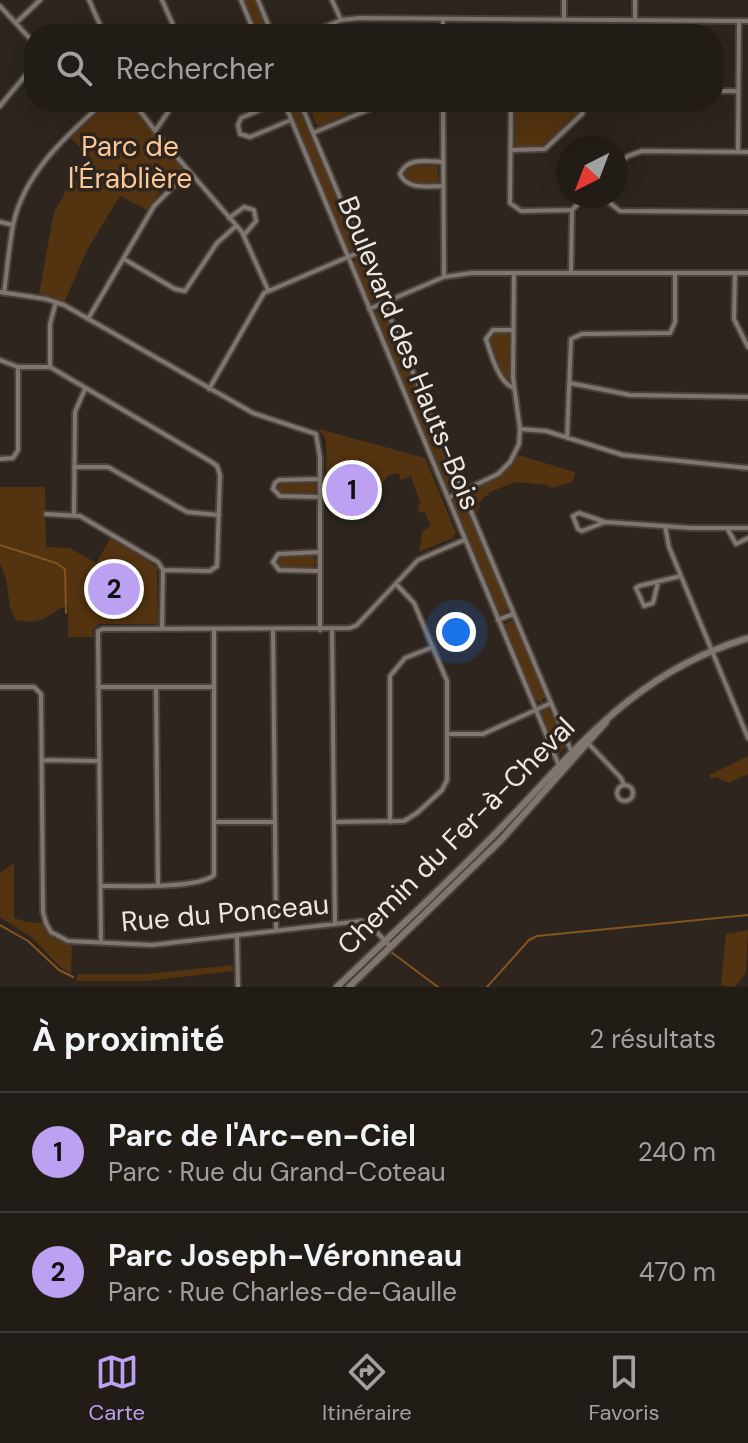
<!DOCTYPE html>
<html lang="fr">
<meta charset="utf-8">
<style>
:root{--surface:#221c16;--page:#2e2923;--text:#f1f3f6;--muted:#a2a1a1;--line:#3f3a35;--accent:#bca0f2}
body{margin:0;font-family:"DM Sans",sans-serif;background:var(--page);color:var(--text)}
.compass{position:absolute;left:556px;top:136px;width:72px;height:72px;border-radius:50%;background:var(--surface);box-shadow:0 8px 32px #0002;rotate:222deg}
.you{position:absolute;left:456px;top:632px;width:28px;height:28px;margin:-20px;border:6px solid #fff;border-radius:50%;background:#1a73e8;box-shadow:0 0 0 12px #1a73e833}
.badge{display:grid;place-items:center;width:52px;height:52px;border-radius:50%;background:var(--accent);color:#111;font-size:26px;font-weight:700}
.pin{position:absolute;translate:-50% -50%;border:4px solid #fff;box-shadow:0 2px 8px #0006}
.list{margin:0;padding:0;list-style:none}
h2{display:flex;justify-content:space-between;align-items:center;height:104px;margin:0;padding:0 32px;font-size:34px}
h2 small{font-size:26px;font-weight:400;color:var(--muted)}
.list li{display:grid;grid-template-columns:52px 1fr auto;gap:24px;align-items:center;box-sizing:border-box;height:120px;padding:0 32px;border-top:2px solid var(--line)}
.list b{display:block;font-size:30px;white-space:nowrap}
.list p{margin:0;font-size:26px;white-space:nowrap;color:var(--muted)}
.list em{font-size:26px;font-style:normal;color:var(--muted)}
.icon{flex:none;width:44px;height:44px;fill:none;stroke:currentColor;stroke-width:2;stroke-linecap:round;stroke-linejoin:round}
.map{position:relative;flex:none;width:748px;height:987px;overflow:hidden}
.search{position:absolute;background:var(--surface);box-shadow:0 8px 32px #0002;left:24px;right:24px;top:24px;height:88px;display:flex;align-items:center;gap:20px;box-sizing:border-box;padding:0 28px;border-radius:32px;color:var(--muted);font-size:30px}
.sheet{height:344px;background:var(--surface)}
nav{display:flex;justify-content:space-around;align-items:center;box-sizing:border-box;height:112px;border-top:2px solid var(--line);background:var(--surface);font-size:22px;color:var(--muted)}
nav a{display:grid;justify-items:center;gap:4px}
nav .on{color:var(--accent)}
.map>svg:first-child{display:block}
</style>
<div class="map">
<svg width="748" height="987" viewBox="0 0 748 987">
<rect width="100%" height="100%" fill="#2d251e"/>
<path fill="#533310" d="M243,0H256L270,34H257Z
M109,102H129L182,168V172L158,195L147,210L120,196L87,250L65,301L39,294L54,212L67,189L94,162L71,138Z
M285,102H298L357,244L355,250L350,251L346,247Z
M334,102H372L320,126L317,125L312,116L313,111Z
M515,102H583L581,110L544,146H515Z
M413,165L437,166L439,180L436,183H411L404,178V172Z
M356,257L363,259L378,295V299L375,302L368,300L353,266Z
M380,309L386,313L457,484L454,491L446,489L374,314Z
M495,332L507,333L510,336L509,379L504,377L489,340Z
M319,429L425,458L456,533L453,538L419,552L422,532L431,526L425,513L417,511L420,502L411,476L401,480L398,473L389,475L371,496L348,505L337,499L327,498L326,440Z
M518,455L575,472L573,482L551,488L547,485L515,482L488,493L490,497L486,495L478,504L480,507L477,513L469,493C488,481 507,477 518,455Z
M282,483H314L317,486L316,491L313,494H281L277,488Z
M0,487H45L46,547L70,548L96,563L111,538L157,567L158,624H99L92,630L94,637H68V605C46,614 45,626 16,620L10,608L6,579L0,564Z
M459,497L465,503L508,606L507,611L502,614L496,610L453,504L454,499Z
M313,556L317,561L313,568L280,567L277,563L281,557Z
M513,620L545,696L541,703L533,699L503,625Z
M547,709L553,715L566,746L557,756L541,716L542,711Z
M748,756V774L729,783L715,777L711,779L709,775Z
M14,863V918L27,922L42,923L54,939L72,946L71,974L60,967L32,938L0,917V873Z
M748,930L746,972L735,987L721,985L726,934Z
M233,965L234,971L146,981H77V974H147Z"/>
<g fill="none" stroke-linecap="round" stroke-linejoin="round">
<path stroke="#85541f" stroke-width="2" d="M0,545L56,563L65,569L66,613
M0,925L28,941L59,970L73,977
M391,952L438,987
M487,987L529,940L537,936L748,915"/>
<defs>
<path id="minor" d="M89,0L104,34
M162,0L177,34
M241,0L255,34
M258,0L272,34
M332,0L341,20
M0,6L34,43
M564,19V0
M635,20V0
M16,23L40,0
M308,34L341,20L360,18L748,21
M443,34V19
M714,91H738
M133,102L163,141L242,232L268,290
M278,102L241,118L238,125L240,134L250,137L291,120
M284,102L560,768
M300,102L572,753
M443,102L444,277
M511,102L510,203L521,211L572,210
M0,106L34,65
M304,111L325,102
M155,131L175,102
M313,133L370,109L377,102
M511,150L545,149L582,114L587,102
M738,151L739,21
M442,162C427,161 407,157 400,174C407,190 427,186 443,186
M616,166L628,156L642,151L748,152
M601,196L620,211L748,212
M229,218L244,207L254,210L256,221L244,235
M0,222L13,225
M124,259L175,289L185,291L217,243L236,226
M571,273L572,210L586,196
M735,274L734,319L748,347
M0,292L46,299L64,305L253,413L316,434L320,457V630
M4,293C7,270 9,247 13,225C24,173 66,136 104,102
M369,309L444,277L471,273H748
M88,319L154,206L188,172
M513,330H493L486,339C491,355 499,383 514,388
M0,360L18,367H50
M50,367L210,461L217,466L220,475L217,566L210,571L163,570
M50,367V324L56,302
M570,383L630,395L748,397
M209,389L264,293L362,251
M520,429L546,431L623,455L748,468
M567,438L571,339L582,334L670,333L675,322V274
M0,459L13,458L18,450V367
M74,467H108L187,512L219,515
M320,479L279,480L275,483L273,489L280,496L320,497
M448,498L498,474L510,462L519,444L520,429L513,378L514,273
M46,514L80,516L158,562L163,570L162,628
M74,514L75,412L85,389
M605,522L582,531L578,529L573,516L579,513L605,522L692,528H748
M665,526L669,547L748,738
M727,528L736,544L748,538
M320,552L278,554L273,562L279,570L320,571
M658,582L653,603L644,606L636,588L639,586L681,576
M498,620L513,614
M273,629L276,930
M332,629L335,923
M0,687H34L41,694L43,912L46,923L51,932L68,941L152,945L361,921L368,923L390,946
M98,687H214
M156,687L158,885
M448,734H483L551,703
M588,743L621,778L624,785
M42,760L99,761
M617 793a8 8 0 1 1 16 0a8 8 0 1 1-16 0Z
M215,822H275
M335,822L404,821L417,813L442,790L447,780V681L414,603L396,584
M390,822V676L405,658L433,647
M101,886C124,886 199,889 214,875V629
M237,935L238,987
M101,943L98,631L103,629L350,628L357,625L418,560L464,540"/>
<path id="tertiary" d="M337,987C390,936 444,886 495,834C576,751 631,673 748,638
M349,987L501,840L606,722"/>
</defs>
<use href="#minor" stroke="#49423d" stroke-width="8"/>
<use href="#tertiary" stroke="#49423d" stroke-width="10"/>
<use href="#minor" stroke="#80766d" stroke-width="4"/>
<use href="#tertiary" stroke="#80766d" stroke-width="6"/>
</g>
<g text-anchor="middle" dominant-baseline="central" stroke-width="7" stroke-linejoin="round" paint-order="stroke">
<g font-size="28" fill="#fdc896" stroke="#2d251e">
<text x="130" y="146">Parc de<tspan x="130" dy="32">l'Érablière</tspan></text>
</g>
<g font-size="28" fill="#ede8e3" stroke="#2d251e">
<text transform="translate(409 353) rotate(68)">Boulevard des Hauts-Bois</text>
<text transform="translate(456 836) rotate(-45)">Chemin du Fer-à-Cheval</text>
<text transform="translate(225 913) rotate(-5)">Rue du Ponceau</text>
</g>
</g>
</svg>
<svg class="compass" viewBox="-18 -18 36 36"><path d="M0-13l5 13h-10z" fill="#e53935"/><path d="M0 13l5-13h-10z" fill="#a2a1a1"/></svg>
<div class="you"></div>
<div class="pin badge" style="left:352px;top:490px">1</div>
<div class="pin badge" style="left:114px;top:589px">2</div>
<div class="search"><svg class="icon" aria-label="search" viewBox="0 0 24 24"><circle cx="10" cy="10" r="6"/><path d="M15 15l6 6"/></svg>Rechercher</div>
</div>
<section class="sheet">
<h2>À proximité<small>2 résultats</small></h2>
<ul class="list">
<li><span class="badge">1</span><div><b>Parc de l'Arc-en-Ciel</b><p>Parc · Rue du Grand-Coteau</p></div><em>240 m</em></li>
<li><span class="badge">2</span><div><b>Parc Joseph-Véronneau</b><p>Parc · Rue Charles-de-Gaulle</p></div><em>470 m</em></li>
</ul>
</section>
<nav>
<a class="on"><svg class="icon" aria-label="map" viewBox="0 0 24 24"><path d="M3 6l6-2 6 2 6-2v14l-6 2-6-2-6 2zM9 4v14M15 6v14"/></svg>Carte</a>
<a><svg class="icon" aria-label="directions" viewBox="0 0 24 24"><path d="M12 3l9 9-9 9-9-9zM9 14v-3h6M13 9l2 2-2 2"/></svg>Itinéraire</a>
<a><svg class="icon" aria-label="saved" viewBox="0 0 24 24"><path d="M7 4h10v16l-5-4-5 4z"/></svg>Favoris</a>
</nav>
